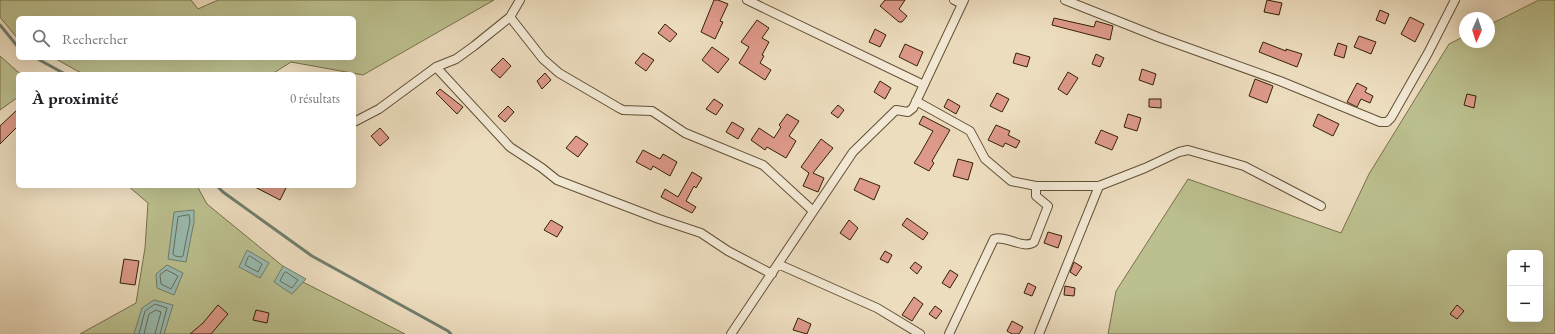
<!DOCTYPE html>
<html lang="fr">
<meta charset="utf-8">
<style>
:root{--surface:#fff;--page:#f2f2f2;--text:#202124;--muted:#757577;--line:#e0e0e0}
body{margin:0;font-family:"EB Garamond",serif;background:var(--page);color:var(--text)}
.controls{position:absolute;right:12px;bottom:12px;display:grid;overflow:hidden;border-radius:6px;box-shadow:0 4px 16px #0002}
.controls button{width:36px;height:36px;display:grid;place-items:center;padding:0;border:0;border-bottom:1px solid var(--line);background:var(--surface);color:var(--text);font:20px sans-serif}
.compass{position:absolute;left:1459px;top:12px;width:36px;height:36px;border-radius:50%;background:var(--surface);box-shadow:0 4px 16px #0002;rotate:183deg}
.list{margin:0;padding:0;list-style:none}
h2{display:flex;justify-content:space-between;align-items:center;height:52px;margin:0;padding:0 16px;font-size:17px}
h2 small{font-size:13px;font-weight:400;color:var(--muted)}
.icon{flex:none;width:22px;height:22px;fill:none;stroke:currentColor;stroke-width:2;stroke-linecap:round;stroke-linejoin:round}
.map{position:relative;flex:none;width:1555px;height:334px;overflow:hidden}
.search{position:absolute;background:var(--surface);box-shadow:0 4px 16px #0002;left:16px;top:16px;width:340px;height:44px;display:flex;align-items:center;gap:10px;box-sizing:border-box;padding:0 14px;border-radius:6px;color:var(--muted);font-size:15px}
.panel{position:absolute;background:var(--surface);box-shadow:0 4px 16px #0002;left:16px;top:72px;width:340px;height:116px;border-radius:6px}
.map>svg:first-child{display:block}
</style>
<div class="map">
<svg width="1555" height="334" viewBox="0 0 1555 334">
<rect width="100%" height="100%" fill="#edddbf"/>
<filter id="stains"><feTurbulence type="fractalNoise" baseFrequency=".005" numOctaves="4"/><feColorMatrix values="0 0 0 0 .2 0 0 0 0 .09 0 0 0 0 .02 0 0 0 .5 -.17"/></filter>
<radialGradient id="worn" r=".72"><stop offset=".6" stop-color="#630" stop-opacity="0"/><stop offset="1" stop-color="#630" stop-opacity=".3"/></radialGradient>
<path fill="#bcc08f" stroke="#78704b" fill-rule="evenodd" d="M0,0H191L198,9L218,0H494L363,75L291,62L272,74H83L54,58H354V18H18V39L0,17Z
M1539,0H1555V334H1108L1116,291L1188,179L1341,233L1369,174L1449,44L1465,36V42H1489V25ZM1510,253H1540V319H1510Z
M0,56L18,72L24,74H18V97L0,110Z
M128,186H197L207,204L301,281L405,334H80L136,303L145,248L148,203Z"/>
<path fill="#99bcb1" stroke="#707e6d" d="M194,210V222L186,262L168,259L174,212Z
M247,250L269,263L260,278L239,267Z
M167,265L183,273L174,295L157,288L156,274Z
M283,266L306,279L292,294L274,282Z
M154,300L173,305L164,334H134L142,308Z"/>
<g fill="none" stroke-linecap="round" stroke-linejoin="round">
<path stroke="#666e5c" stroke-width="1" d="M189,215L190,221L183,256L181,257L175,256L173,254L178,217Z
M250,256L262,264L258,272L245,265L248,257Z
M167,270L178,276L171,289L161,284L160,275Z
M286,272L298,280L292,288L280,281L284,273Z
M139,334L145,311L155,304L167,308L160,334
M144,334L149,314L156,310L161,312L155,334"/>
<path stroke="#707e6d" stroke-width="3" d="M0,25L18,47
M36,58L65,74
M217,186L223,192L312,256L448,331L451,334"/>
</g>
<path fill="#dd9989" stroke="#332107" d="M714,0H718L728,4L720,21L723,22L715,39L701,32Z
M885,0H905L899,9L907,16L902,22H899L880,6Z
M1267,0L1282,3L1279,15L1264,12Z
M1380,10L1389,14L1385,24L1376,20Z
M1410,17L1424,24L1415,42L1401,34Z
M1054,18L1094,27L1096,21L1113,26L1110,40L1052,25Z
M757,20L769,28L762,38L769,42L762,55L764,56L760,63L771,70L765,80L739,63L749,47L741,42Z
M665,24L677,34L670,42L658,33Z
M875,29L886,35L880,47L869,42Z
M1359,36L1376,42L1371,54L1354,47Z
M1263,42L1286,51V49L1302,54L1297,67L1259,52Z
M1338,43L1347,46L1344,58L1334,55Z
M905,44L923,52L917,66L899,57Z
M712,47L729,59L718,73L702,60Z
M643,53L654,60L646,71L635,63Z
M1016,53L1030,57L1027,67L1013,63Z
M1096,54L1104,58L1100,67L1092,64Z
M503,58L511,66L500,78L491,70Z
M1142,69L1156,74L1153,85L1139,80Z
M1068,72L1078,78L1067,95L1058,89Z
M545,73L551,80L542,89L537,81Z
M1255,79L1273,86L1267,103L1249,96Z
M880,81L891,88L885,99L874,92Z
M1357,83L1367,88L1365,92L1373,96L1370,103L1361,99L1357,107L1347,102Z
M440,89L463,107L457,114L436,93Z
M997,93L1009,99L1002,112L990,106Z
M1467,94L1476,96L1474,108L1464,105Z
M714,99L723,105L716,115L706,109Z
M948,99L960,106L956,114L944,107Z
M1149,99H1161V108L1149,107Z
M838,105L844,110L838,118L831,113Z
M508,106L514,112L505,122L498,116Z
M18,109V126L0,144V126Z
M787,114L799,121L789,136L796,141L786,158L767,147L765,150L751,140L759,128L774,138L781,127L779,125Z
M1128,114L1141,118L1137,131L1124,127Z
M1318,114L1339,124L1333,136L1313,126Z
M923,116L950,130L932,161L934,163L929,171L914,163L920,154L933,131L919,124Z
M732,122L744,129L738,139L726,132Z
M996,125L1010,131L1008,135L1020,141L1016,148L1005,143L1003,147L988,140Z
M380,128L389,138L380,146L371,136Z
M1101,130L1118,137L1112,150L1095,143Z
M576,136L588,144L578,157L566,148Z
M821,139L833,148L813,173L824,178L818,192L803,186L809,173L801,167Z
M643,150L660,159L663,154L677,162L670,176L653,166L651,170L636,162Z
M958,159L973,163L968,180L953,176Z
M692,172L702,178L696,188L694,186L686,201L696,207L692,213L661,197L665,189L678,197Z
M860,178L880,186L874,200L854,190Z
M253,186H287L280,200Z
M907,218L928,233L923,240L902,225Z
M551,220L563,227L557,237L544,230Z
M849,220L858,228L850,240L840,233Z
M1048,232L1062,236L1058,248L1044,243Z
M885,251L892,255L888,263L880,259Z
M124,259L139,261L135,285L120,283Z
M915,262L922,267L917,274L910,268Z
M1074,262L1082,267L1076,276L1070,272Z
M950,270L958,275L950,288L942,283Z
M1028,283L1036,287L1032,296L1024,293Z
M1065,286L1075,288L1074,296L1064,295Z
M914,297L923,304L912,321L902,315Z
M218,305L228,314L211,334H190L203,323Z
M1457,305L1464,311L1457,319L1450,314Z
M935,306L942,311L936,319L929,314Z
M256,310L269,313L267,323L253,320Z
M798,318L811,324L807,334L793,330Z
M1012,321L1023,327L1019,334H1012L1007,331Z"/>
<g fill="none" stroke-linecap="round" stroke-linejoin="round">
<defs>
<path id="minor" d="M747,0L924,85
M954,0L962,4
M1065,0L1158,37L1280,81L1380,122H1387L1391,118L1428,53L1455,0
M510,17L543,59L559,73L619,108L623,110L652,111L685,133L763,165L813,211
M436,67L510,147L542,168L557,180L659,219L701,233L728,251L772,274
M916,101L970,131L985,159L1011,181L1036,186H1099L1145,168L1179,152L1188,150L1244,166L1321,206
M354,122L379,109L436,67L456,59L474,46L510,17L520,0
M778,264L877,308L920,334
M731,334L853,152L896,110L908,112L913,108L964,0
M949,334L994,239C1006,235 1024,250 1034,242L1048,206L1036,196V186
M1039,334L1099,186"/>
</defs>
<use href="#minor" stroke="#625035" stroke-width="10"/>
<use href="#minor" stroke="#f3e9d5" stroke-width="8"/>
</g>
<rect width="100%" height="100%" filter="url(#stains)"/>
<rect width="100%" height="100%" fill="url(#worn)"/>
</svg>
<div class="controls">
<button>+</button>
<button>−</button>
</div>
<svg class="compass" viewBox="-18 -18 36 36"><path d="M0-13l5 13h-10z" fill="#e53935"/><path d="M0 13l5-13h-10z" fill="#757577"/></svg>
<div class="search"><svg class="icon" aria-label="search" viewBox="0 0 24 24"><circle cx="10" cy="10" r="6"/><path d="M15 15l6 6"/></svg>Rechercher</div>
<section class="panel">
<h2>À proximité<small>0 résultats</small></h2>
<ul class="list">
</ul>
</section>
</div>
